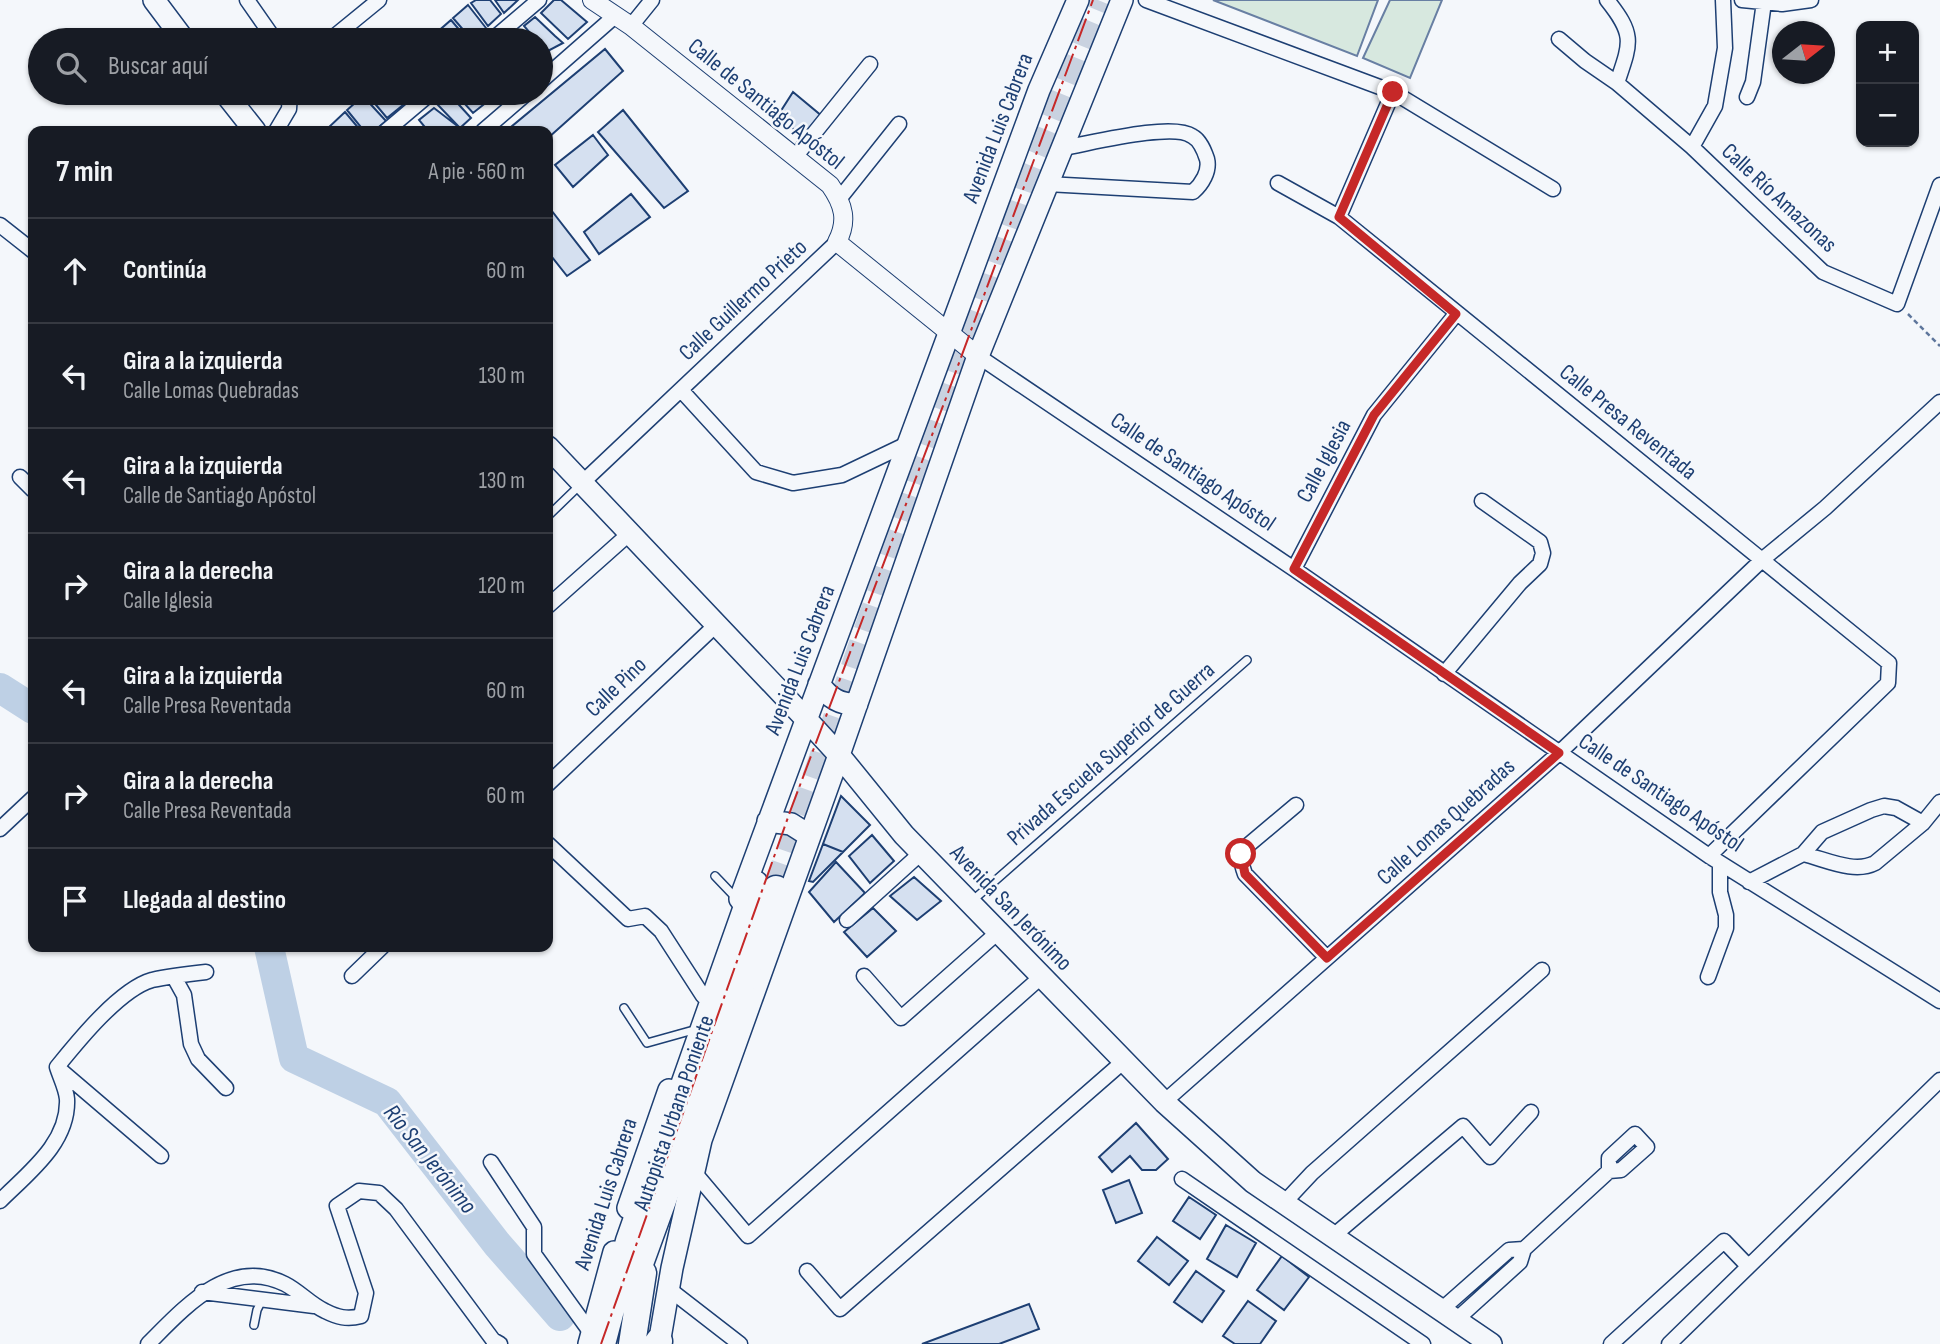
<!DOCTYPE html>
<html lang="es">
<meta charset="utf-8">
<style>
:root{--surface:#171b24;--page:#242831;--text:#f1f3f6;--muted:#9ea1a6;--line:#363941}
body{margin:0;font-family:"Sofia Sans Condensed",sans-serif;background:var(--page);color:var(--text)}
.controls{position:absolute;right:21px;top:21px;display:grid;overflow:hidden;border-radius:14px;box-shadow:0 2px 5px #0004}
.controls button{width:63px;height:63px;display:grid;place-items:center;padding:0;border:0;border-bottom:2px solid var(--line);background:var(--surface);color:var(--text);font:35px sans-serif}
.compass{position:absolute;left:1772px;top:21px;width:63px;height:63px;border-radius:50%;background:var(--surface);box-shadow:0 2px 5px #0004;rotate:73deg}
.stop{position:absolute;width:21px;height:21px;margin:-16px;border:5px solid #c62828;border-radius:50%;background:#fff}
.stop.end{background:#c62828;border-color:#fff;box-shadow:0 2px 7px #0008}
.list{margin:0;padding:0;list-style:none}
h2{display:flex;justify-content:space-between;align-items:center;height:91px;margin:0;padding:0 28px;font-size:30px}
h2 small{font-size:23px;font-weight:400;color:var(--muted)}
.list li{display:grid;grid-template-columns:46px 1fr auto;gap:21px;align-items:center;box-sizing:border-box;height:105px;padding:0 28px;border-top:2px solid var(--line)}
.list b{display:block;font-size:26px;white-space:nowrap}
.list p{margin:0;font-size:23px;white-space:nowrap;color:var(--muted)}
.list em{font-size:23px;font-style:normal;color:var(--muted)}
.icon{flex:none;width:38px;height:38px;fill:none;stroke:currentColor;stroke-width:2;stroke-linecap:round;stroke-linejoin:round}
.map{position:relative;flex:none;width:1940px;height:1344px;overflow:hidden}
.search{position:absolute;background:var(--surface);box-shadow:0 2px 5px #0004;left:28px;top:28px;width:525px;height:77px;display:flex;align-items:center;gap:18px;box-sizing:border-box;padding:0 24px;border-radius:38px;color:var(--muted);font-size:26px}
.panel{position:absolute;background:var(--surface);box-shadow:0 2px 5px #0004;left:28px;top:126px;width:525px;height:826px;border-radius:14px}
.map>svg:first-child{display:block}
</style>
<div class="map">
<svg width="1940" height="1344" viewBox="0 0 1940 1344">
<rect width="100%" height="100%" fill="#f4f7fb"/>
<path fill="#d7e8df" stroke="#687fa3" stroke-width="2" d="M1213,0H1378L1357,56Z
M1390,0H1442L1410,78L1363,58Z"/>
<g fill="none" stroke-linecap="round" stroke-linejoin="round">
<path stroke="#bed0e5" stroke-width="30" d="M0,688L33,709
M269,947L294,1058L387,1102L497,1244L560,1316"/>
</g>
<path fill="#d5e0f0" stroke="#1d3f73" stroke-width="2" d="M476,0H490L501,14L488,26L471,3Z
M495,0H518L504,13Z
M554,0H561L587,22L568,39L541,13Z
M468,5L486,28L472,40L453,18Z
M535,17L555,36L563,43L546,52L541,46V40H536L524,26Z
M451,20L468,40H439L435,34Z
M605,49L623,71L548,138V131H514L511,127Z
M793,92L823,117L806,138L777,117Z
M366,93H393L403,105L387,118Z
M455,93H482L488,101L473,113Z
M363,96L386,121L374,131H364L347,110Z
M451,96L471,118L460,128L437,104Z
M434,108L460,128L457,131H428L419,120Z
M623,110L688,191L664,208L598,132Z
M345,112L361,131H332L329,127Z
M593,135L608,155L573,187L555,165Z
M631,194L650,217L599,254L584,232Z
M548,206L590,260L567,276L548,252Z
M841,796L870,825L843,852L823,844Z
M872,835L894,861L870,883L849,856Z
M823,844L843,852L813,882L809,881Z
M836,862L865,893L834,922L809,892Z
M914,877L941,901L917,920L890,896Z
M873,908L896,931L867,957L844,932Z
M1136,1123L1168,1159L1156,1170H1142L1130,1156L1112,1172L1099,1157Z
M1129,1180L1142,1213L1116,1223L1103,1190Z
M1189,1197L1216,1215L1200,1239L1173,1221Z
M1226,1225L1256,1243L1237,1277L1207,1259Z
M1157,1237L1188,1261L1169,1285L1138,1261Z
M1282,1256L1309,1277L1284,1310L1257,1290Z
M1196,1271L1224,1291L1202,1322L1174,1302Z
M1248,1301L1276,1321L1260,1344H1235L1223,1336Z
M1029,1304L1039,1329L999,1344H922Z"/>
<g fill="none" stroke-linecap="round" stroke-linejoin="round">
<path stroke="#c9d2e0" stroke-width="26" stroke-dasharray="26 13" stroke-linecap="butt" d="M776,889L1029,168L1098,0"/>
<defs>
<path id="service" d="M548,516L579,486
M715,876L736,898
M972,901L1247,660
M624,1008L647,1043L690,1031
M254,1325L257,1310L262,1300"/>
<path id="minor" d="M247,0L275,40
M1146,0L1393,92L1553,189
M1607,0C1635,35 1631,42 1617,83
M1742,0L1782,4L1811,0
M631,26L652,0
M1559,39L1585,61L1617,83L1692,147L1823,272L1897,304L1940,185
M330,40L379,0
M492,40L539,0
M541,81L615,16
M1747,97L1753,82L1764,2
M276,131L289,109L290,93
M386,131L431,93
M483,131L527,93
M1692,147L1715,106L1725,48L1723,0
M795,157L870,64
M1278,183L1339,217L1889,663L1888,683L1709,856
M1047,184L1193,192C1202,184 1210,171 1207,159C1204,150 1200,140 1192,136C1172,122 1088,144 1062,148
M840,198L899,124
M1339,217L1393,92
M0,225L33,251
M978,356L1294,569L1709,856L1940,1001
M681,390L756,472L793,483L842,475L909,443
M20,477L33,490
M582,483L837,242
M1294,569L1374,415L1456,314
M548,606L630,533
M1444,674L1520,583L1540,564L1543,553L1540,542L1482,501
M548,784L717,624
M1296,805L1246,847C1239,856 1241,863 1245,874L1327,958
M0,829L33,798
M548,844L628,919L645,916L661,931L703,996
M1803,854C1825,859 1854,874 1875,863L1923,823L1940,802
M1749,882L1803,854L1822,832L1871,810L1884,806L1896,808L1923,823
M847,920L921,853
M352,976L382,947
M864,976L901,1018L997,933
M174,977L184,995L191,1044L198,1059L226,1088
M1708,977L1726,928V915L1720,892V864
M57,1067C78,1041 120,989 152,980C170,976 188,974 206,972
M58,1068L161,1156
M1164,1102L1559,753L1763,559L1825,508L1940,402
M491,1162L534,1227V1254L591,1333
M694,1172L748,1236L1041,977
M1182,1179L1423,1344
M0,1201C28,1173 69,1143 67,1099C66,1088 60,1077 57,1067
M1283,1204L1312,1173L1542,970
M1332,1237L1463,1126L1490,1157L1531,1112
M807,1271L840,1309L1124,1061
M669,1289L740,1344
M202,1292L314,1306
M1441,1310L1509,1250L1524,1249
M1456,1320L1520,1262L1524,1249L1609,1171L1621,1170L1647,1147L1635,1134L1609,1158V1171
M148,1344C184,1308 229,1256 285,1284C299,1291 310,1304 325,1311C337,1317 347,1320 361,1316L366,1293L337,1206L359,1191L379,1193L396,1209L493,1340L500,1344
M1611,1344L1724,1241L1748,1266
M1669,1344L1940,1080"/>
<path id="tertiary" d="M592,0L631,26L830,185C844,205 848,221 837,242L978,356"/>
<path id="secondary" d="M154,0L184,40
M225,93L255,131
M548,447L806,719L839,755L904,835L1164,1102L1253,1182L1491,1344
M819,684C829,698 840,705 857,704
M768,821L791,824L810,836
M740,899L1039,90L1078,0
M628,1208L669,1090
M589,1344L614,1252
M659,1344L672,1268L701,1140L839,755L978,356L1122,0"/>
<path id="motorway" d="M630,1291L776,889
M602,1344L629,1241L755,884
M632,1344L643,1273
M657,1344L659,1341"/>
</defs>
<use href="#service" stroke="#1d3f73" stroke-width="10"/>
<use href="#minor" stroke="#1d3f73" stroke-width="17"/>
<use href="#tertiary" stroke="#1d3f73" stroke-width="20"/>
<use href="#secondary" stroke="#1d3f73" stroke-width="24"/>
<use href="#motorway" stroke="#1d3f73" stroke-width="29"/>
<path stroke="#5e769c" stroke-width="2.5" stroke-dasharray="5 3.5" stroke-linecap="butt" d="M1908,314L1940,346"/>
<use href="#service" stroke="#f4f7fb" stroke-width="7"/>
<use href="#minor" stroke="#f4f7fb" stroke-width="14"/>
<use href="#tertiary" stroke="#f4f7fb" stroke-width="18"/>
<use href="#secondary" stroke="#f4f7fb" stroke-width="21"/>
<use href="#motorway" stroke="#f4f7fb" stroke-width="26"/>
<path stroke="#c62828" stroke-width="2" stroke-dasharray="24 5 3.5 5" stroke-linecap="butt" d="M601,1344L791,809L949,390L1093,0"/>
</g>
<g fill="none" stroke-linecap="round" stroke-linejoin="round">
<path stroke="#c62828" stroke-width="9" d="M1241,854L1245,874L1327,958L1559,753L1294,569L1374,415L1456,314L1339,217L1393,92"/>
</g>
<g text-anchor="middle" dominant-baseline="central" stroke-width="5" stroke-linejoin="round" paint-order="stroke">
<g font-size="23" fill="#1d3f73" stroke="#f4f7fb">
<text transform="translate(766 104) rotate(39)">Calle de Santiago Apóstol</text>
<text transform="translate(998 128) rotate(-69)">Avenida Luis Cabrera</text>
<text transform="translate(1779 198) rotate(43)">Calle Río Amazonas</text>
<text transform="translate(743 300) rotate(-43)">Calle Guillermo Prieto</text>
<text transform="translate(1628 422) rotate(39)">Calle Presa Reventada</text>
<text transform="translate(1324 461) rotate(-62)">Calle Iglesia</text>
<text transform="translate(1193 472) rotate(34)">Calle de Santiago Apóstol</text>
<text transform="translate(800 660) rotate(-69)">Avenida Luis Cabrera</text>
<text transform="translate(616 687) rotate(-44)">Calle Pino</text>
<text transform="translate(1111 754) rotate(-41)">Privada Escuela Superior de Guerra</text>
<text transform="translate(1661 793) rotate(34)">Calle de Santiago Apóstol</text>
<text transform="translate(1446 822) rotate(-42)">Calle Lomas Quebradas</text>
<text transform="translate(1011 908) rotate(46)">Avenida San Jerónimo</text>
<text transform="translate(674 1113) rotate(-71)">Autopista Urbana Poniente</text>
<text transform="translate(606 1194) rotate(-72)">Avenida Luis Cabrera</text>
</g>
<g font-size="24" font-style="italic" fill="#1d3f73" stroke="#f4f7fb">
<text transform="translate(430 1159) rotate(51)">Río San Jerónimo</text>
</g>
</g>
</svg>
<div class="controls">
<button>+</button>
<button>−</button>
</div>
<svg class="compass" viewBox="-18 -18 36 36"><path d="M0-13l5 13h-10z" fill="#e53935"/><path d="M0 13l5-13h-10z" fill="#9ea1a6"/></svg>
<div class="stop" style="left:1241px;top:854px"></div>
<div class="stop end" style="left:1393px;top:92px"></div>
<div class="search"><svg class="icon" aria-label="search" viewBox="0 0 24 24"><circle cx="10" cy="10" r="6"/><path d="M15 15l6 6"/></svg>Buscar aquí</div>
<section class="panel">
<h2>7 min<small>A pie · 560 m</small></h2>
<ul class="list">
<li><svg class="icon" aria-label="ahead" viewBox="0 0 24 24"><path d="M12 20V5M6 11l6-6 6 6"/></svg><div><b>Continúa</b></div><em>60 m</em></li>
<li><svg class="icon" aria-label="left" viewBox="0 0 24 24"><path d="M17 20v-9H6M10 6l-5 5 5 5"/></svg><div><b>Gira a la izquierda</b><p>Calle Lomas Quebradas</p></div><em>130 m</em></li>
<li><svg class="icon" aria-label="left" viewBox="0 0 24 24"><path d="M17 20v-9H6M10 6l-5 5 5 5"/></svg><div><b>Gira a la izquierda</b><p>Calle de Santiago Apóstol</p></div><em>130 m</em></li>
<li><svg class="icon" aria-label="right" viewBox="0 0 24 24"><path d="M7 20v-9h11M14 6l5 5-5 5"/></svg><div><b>Gira a la derecha</b><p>Calle Iglesia</p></div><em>120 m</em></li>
<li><svg class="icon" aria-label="left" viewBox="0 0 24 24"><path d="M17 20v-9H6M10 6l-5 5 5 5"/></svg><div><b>Gira a la izquierda</b><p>Calle Presa Reventada</p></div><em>60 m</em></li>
<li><svg class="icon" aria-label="right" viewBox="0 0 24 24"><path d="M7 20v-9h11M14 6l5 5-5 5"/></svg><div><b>Gira a la derecha</b><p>Calle Presa Reventada</p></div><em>60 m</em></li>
<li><svg class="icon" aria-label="arrive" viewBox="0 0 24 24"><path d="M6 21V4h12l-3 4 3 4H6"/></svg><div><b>Llegada al destino</b></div></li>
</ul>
</section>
</div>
